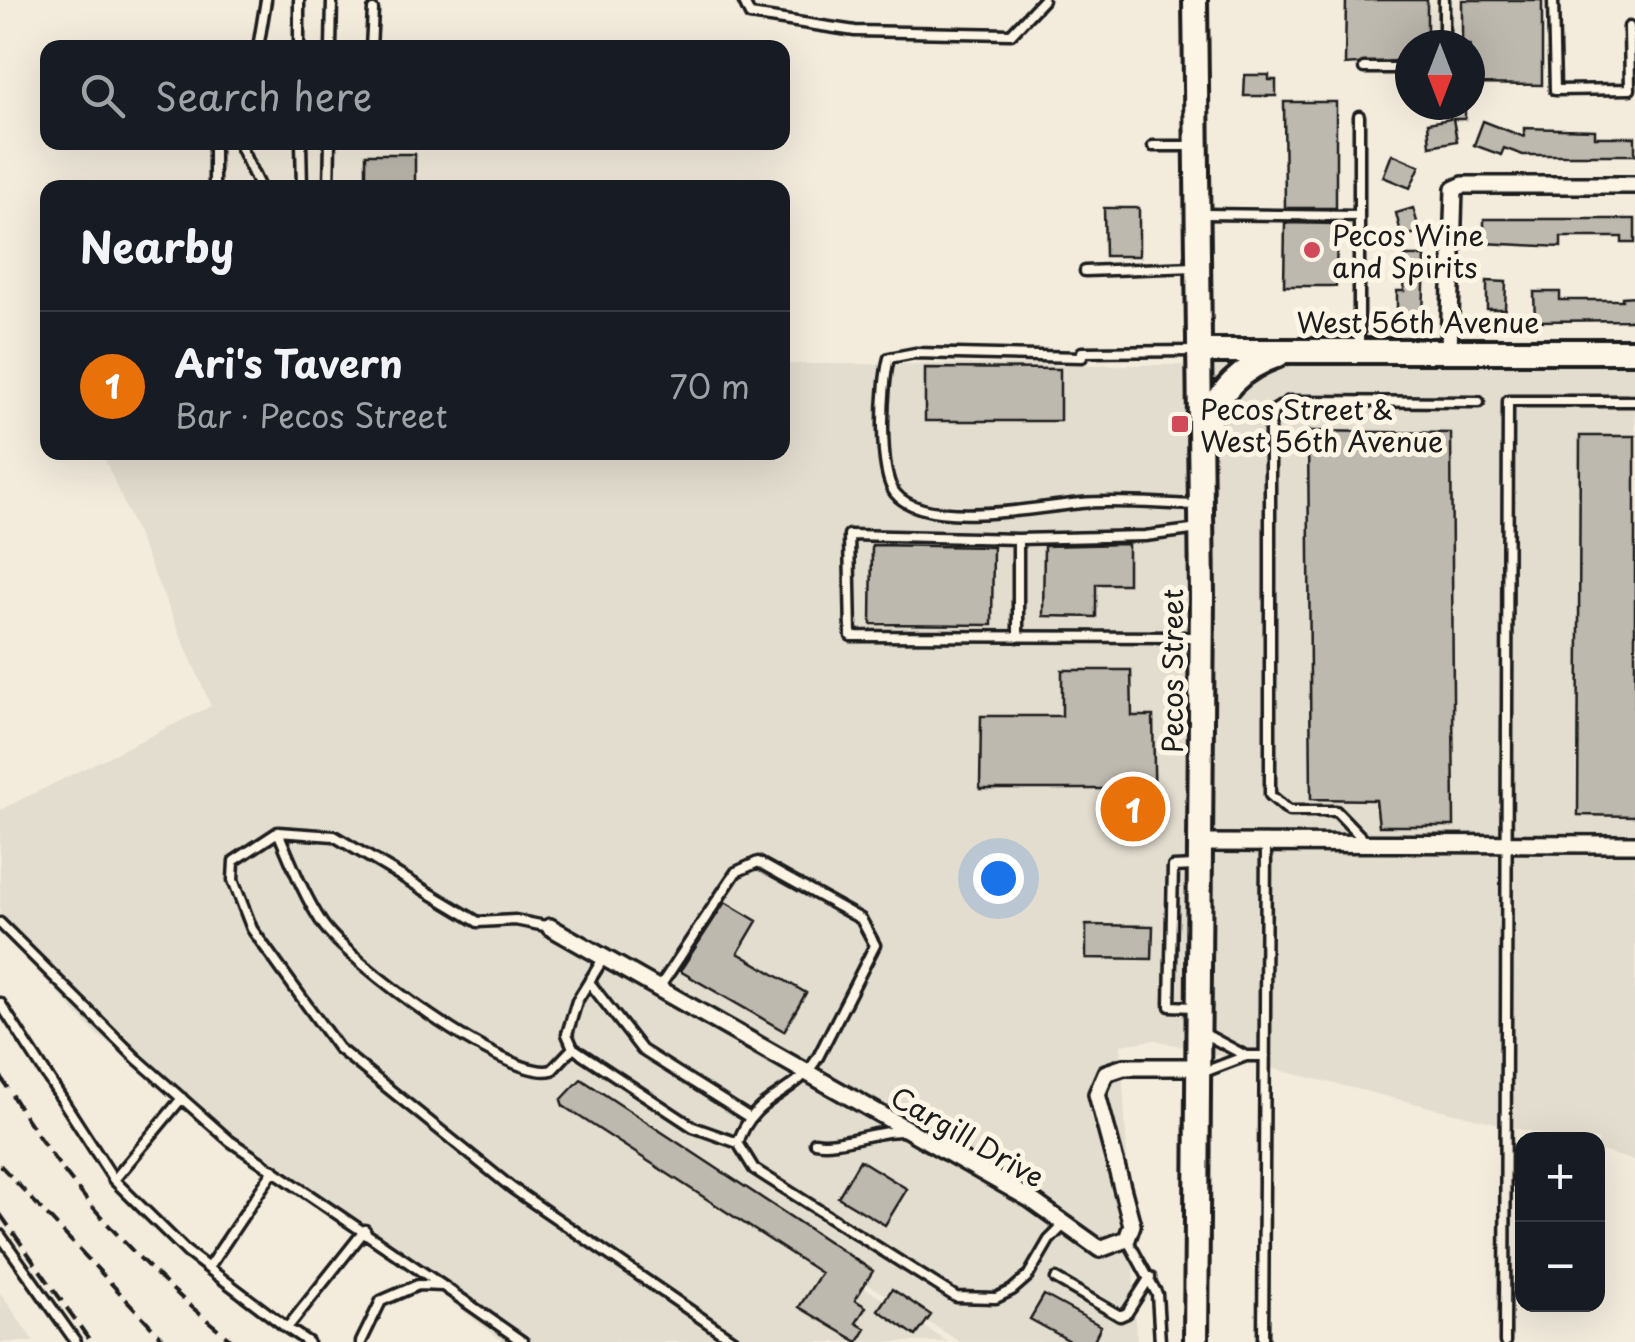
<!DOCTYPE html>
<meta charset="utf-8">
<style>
:root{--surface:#171b24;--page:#20242c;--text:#f1f3f6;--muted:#9ea1a6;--line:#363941;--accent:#b45309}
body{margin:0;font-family:"Playpen Sans",sans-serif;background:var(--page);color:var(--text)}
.controls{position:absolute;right:30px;bottom:30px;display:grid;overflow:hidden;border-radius:20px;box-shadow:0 10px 40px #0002}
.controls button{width:90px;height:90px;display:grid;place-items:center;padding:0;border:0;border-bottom:2px solid var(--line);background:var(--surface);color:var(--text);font:50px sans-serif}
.compass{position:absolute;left:1395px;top:30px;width:90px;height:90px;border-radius:50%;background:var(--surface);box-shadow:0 10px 40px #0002;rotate:180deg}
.you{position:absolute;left:998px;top:878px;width:35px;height:35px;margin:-25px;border:8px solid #fff;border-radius:50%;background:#1a73e8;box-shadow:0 0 0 15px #1a73e833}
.badge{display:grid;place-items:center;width:65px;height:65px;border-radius:50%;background:var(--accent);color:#fff;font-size:32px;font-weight:700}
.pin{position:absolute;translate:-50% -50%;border:5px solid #fff;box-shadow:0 2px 10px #0006}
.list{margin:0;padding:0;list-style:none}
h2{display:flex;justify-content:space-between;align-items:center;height:130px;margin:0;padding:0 40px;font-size:42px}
h2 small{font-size:32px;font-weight:400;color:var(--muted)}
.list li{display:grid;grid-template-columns:65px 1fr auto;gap:30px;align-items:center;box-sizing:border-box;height:150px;padding:0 40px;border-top:2px solid var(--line)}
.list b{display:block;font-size:38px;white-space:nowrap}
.list p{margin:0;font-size:32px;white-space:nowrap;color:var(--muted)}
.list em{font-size:32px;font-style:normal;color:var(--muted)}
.icon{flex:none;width:55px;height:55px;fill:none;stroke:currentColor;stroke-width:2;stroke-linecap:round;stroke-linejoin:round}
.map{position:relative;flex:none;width:1635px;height:1342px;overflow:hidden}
.search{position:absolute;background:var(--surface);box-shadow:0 10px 40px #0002;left:40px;top:40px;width:750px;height:110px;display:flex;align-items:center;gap:25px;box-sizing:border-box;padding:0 35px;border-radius:20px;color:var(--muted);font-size:38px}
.panel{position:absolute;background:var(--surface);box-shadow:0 10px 40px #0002;left:40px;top:180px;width:750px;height:280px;border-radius:20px}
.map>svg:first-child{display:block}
</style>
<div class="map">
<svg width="1635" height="1342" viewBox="0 0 1635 1342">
<rect width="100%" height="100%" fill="#f3ecdd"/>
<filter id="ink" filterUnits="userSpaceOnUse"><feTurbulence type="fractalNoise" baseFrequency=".01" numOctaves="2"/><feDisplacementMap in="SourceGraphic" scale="20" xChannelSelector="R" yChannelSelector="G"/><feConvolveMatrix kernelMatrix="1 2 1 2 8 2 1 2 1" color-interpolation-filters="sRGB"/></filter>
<g filter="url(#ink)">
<path fill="#e3ddcf" d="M783,364L1635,366V1161L1598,1150V1140L1561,1139L1155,1040L1121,1045L1137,1342H960L651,1147L948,1342H504L96,1034L0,931V810L211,706L102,453L782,452Z
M0,1292L34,1342H0Z"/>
<path fill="#beb9ae" stroke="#1c1c1c" stroke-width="2.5" d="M1346,0H1427V45H1407V60L1345,65Z
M1462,0H1542V85L1470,84V45H1462Z
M1245,75H1269V80H1276V96H1244Z
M1284,102H1336V208H1285Z
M1450,106H1465V119H1453L1457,141L1430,146L1428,123L1450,119Z
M1483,121L1524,137V128L1595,130V137H1635V155H1523L1504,148L1501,155L1474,145Z
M366,154H415V188H366Z
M1392,154L1420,166L1410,188L1383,177Z
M1104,208H1139V256H1105Z
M1413,208L1420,232L1402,237L1396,213Z
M1484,219H1635V243H1622V237H1561V247L1484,243Z
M1285,223L1337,224L1336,286H1284Z
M1404,256H1425L1423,318H1397V291H1404Z
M1487,281L1506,282L1505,309H1487Z
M1534,292H1560V300H1622V297L1635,296V320L1535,321Z
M925,368L1060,369V421H925Z
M1308,431L1451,433L1454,826H1379L1376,800L1311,799Z
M1580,436H1635V816L1578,815Z
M1128,544V584H1096V617L1043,616L1044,546Z
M872,545L993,547L992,625L871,624Z
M1062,670H1131L1132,716H1153L1155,819L1112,820V789H980L981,716H1062Z
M725,902L757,921L738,953L806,993L784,1031L680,971Z
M1086,925L1153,926L1152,959L1086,958Z
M581,1079L873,1271L855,1300L866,1307L856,1323L866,1329L858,1342L799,1307L821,1273L563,1106L561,1100Z
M860,1160L907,1189L885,1225L838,1197Z
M892,1289L931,1315L916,1336L878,1310Z
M1044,1295L1101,1326L1093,1342H1072L1030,1319Z"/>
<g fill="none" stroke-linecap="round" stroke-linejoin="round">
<defs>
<path id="lane" d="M299,0V48
M743,0L750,15L855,31L1011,34L1043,0
M1553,0L1555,90L1630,89L1629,27
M1444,45V0
M258,48L266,0
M331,48L332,0
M371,48L373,10
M1364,68H1410
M1359,116V347
M238,142L260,188
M301,142L302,188
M1153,146H1193
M214,188V142
M329,188L330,142
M1203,214L1358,216
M1085,271L1195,267
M1082,352L1197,351
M1082,357L915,353L889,358C882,384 878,471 895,493C924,530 1040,507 1081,503C1119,500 1158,504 1196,505
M1018,539L849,535L851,636L1197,637
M1018,637V539L1145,536L1199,529
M278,832L334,836L478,922L515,920L550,927
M1364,840L1336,811H1289L1270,795V427L1273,411L1289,401L1479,402
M0,923L136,1058L230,1141L443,1286
M603,959L577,1001L567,1034L573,1048L693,1127L738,1143
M589,982L642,1050L747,1116
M659,988L736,872L758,862L861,919L875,945L818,1057C794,1098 754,1093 738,1143L754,1169L956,1297L996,1298L1012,1290L1028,1276L1049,1240L1065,1224
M0,1003L114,1180L187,1252L287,1328L365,1230
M1194,1007L1170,1006L1173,867L1195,866
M1203,1033L1246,1056
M573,1048L552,1070C509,1082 348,962 322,923C304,896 291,862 278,832L234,861L233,880L252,929L338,1048L512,1188L736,1342
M1204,1072L1246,1056H1265
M815,1142C836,1147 873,1131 901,1131
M114,1180L182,1098
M0,1235L76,1342
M1127,1239L1157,1294L1160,1342
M208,1268L274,1170
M1056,1279L1120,1316L1127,1313L1150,1277
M287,1328L308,1342
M361,1342L381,1301L418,1285L443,1286L523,1342
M1263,1342L1266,843
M1505,1342L1508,401H1635"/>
<path id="street" d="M1449,351L1454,189L1463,185H1635
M1200,843L1635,844
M550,927L1030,1199L1100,1249L1127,1239L1132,1225L1097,1094L1106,1073L1124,1067H1197"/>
<path id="secondary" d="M1195,0L1202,596L1196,1342
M1201,351H1635
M1207,429C1215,392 1243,367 1278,355"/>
</defs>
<use href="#lane" stroke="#1c1c1c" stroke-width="15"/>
<use href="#street" stroke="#1c1c1c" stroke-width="22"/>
<use href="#secondary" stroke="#1c1c1c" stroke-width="30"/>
<use href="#lane" stroke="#fcf5e5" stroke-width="8"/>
<use href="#street" stroke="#fcf5e5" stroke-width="15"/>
<use href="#secondary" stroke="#fcf5e5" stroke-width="22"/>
<path stroke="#1c1c1c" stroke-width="4" stroke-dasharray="15 8" stroke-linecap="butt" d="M0,1075C59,1179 140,1268 234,1342
M0,1165L166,1342
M0,1214L91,1342"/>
</g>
</g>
<g fill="#d1495b" stroke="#fcf5e5" stroke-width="4">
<circle cx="1312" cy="250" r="10"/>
<rect x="1170" y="414" width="20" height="20" rx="5"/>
</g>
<g text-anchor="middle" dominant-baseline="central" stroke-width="10" stroke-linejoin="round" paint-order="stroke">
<g font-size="28" fill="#1c1c1c" stroke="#fcf5e5" text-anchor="start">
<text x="1332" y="234">Pecos Wine<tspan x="1332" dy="32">and Spirits</tspan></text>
<text x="1200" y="408">Pecos Street &amp;<tspan x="1200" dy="32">West 56th Avenue</tspan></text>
</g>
<g font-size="28" fill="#1c1c1c" stroke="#fcf5e5">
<text x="1418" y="321">West 56th Avenue</text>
<text transform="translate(1171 671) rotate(-90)">Pecos Street</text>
<text transform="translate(968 1136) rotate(30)">Cargill Drive</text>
</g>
</g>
</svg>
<div class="controls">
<button>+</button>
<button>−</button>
</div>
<svg class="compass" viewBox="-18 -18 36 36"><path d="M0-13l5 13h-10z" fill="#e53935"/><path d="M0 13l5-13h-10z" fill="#9ea1a6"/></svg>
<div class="you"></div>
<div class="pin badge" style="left:1133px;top:809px;background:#e8710a">1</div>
<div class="search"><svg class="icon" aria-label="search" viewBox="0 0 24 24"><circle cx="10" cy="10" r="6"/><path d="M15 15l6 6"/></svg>Search here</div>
<section class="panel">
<h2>Nearby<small></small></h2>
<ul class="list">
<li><span class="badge" style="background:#e8710a">1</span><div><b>Ari's Tavern</b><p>Bar · Pecos Street</p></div><em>70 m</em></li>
</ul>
</section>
</div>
